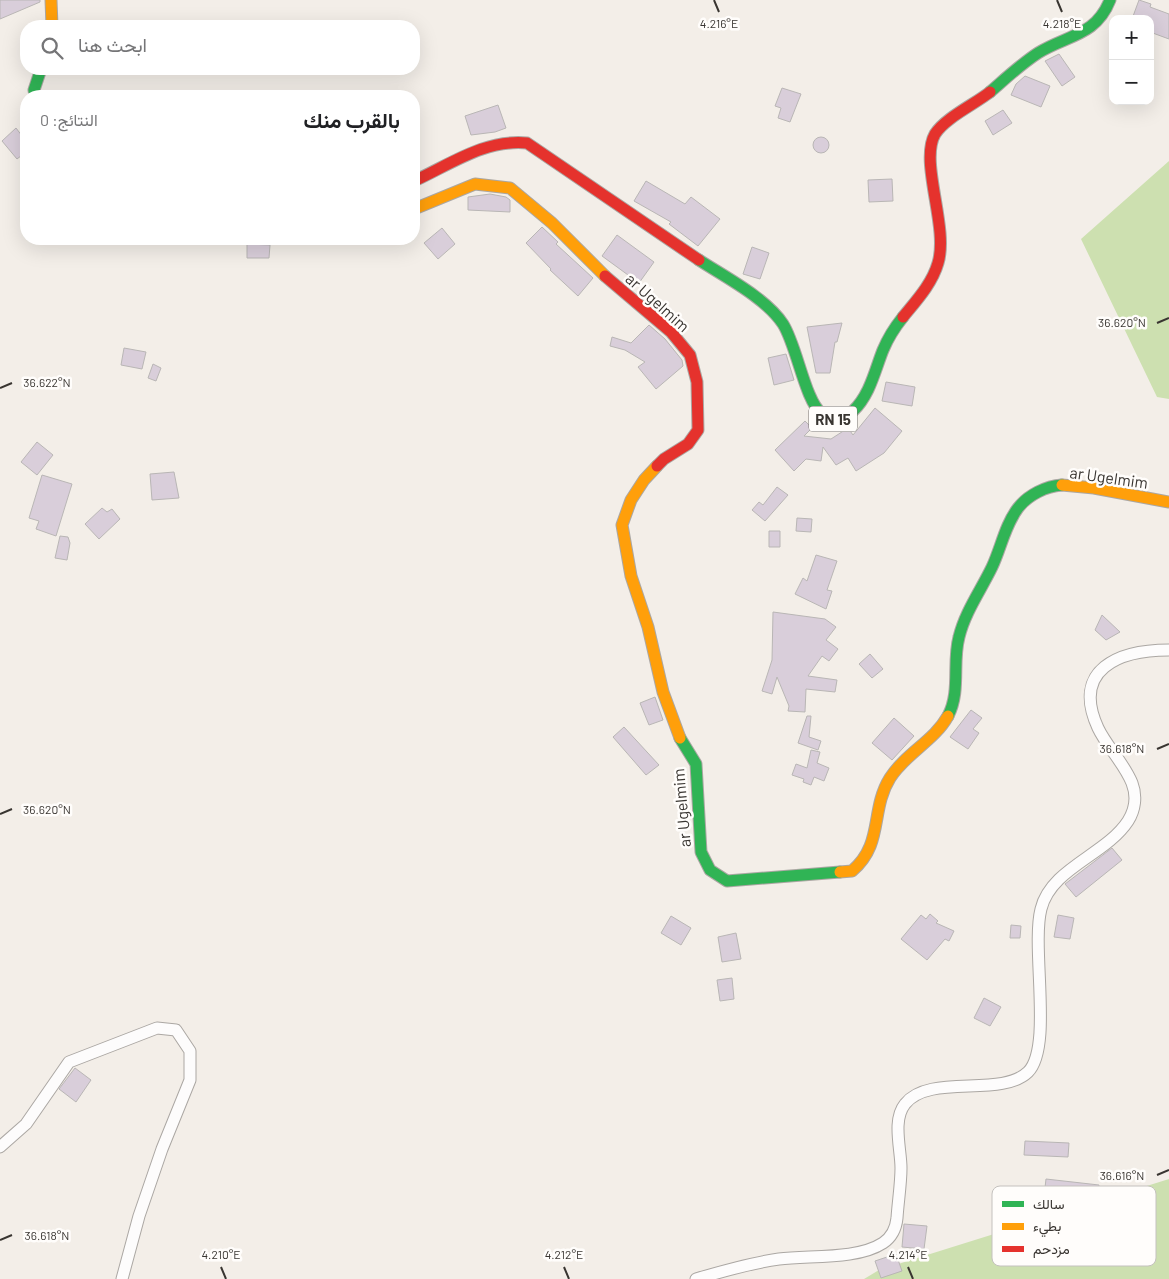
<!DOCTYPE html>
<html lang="ar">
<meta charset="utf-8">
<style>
:root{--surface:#fff;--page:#f2f2f2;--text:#202124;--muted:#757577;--line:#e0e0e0}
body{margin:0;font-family:Barlow,Vazirmatn,sans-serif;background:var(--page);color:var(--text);direction:rtl}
.controls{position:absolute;right:15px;top:15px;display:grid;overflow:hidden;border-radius:10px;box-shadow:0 5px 20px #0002}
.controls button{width:45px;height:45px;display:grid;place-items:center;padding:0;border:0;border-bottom:1px solid var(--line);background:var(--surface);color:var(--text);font:25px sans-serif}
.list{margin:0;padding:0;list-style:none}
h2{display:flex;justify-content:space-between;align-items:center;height:65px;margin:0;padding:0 20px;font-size:21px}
h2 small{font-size:16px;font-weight:400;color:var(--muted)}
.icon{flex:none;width:28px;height:28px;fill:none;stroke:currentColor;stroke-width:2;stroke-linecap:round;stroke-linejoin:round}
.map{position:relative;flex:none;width:1169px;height:1279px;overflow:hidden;direction:ltr}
.search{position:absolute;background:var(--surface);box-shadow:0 5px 20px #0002;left:20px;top:20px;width:400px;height:55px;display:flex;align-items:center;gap:12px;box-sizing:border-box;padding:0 18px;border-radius:20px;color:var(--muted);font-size:19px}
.panel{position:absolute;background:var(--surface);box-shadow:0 5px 20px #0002;left:20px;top:90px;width:400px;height:155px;border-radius:20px;direction:rtl}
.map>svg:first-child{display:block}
</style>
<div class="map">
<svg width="1169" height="1279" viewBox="0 0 1169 1279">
<rect width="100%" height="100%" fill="#f3eee8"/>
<path fill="#cde0b0" d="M1169,161V399L1157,397L1081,239Z
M1169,1179V1279H864L879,1270Z"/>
<path fill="#d9ceda" stroke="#b9b6b5" d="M0,0H40V2L0,19Z
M1139,0L1151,4L1150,7L1169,14V39L1150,32V19H1132Z
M1059,54L1075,77L1062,86L1045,61Z
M1025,76L1050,86L1041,107L1011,95L1016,84Z
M782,88L801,94L790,122L778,118L781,108L775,106Z
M498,105L506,128L495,132L471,135L465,116Z
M1003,110L1012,123L993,135L985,121Z
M16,128L26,141V152L17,159L2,141Z
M813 145a8 8 0 1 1 16 0a8 8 0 1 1-16 0Z
M892,179L893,201L869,202L868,180Z
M646,181L685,204L691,197L720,219L698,246L669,224L671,222L634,201Z
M490,194L506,197L510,200V212L468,210V197Z
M542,227L558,242L556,244L593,278L578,296L550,270L551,269L526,243Z
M442,228L455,244L438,259L424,243Z
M617,235L654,262L639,283L602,256Z
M247,244L270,245L269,258H247Z
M752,247L769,253L760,279L743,274Z
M842,323L837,342H835L830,373H816L807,327Z
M649,325L665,339L682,360L683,366L656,389L638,367L645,362L625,350L610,346L612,337L631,343Z
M124,348L146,352L142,369L121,365Z
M786,354L794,380L774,385L768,358Z
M153,364L161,368L156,381L148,378Z
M886,382L915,387L912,406L882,401Z
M875,408L902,431L884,453L856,471L848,458L836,465L823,447L821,461L806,459L794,471L775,450L805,421L812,428L804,436L831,439L848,428L853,435Z
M37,442L53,455L37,475L21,462Z
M174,472L179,498L152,500L150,474Z
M42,475L72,484L56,536L36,529L39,521L29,518Z
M777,487L788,495L765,521L752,510L759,502L763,505Z
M102,508L107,512L112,509L120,519L99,539L85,524Z
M797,518L812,519L811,532L796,531Z
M769,531H780V547H769Z
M60,536L68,537L70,543L67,560L55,558Z
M816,555L837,561L827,590L832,591L826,609L795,594L803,578L807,581Z
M773,612L825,619L836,627L826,640L838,649L829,661L822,656L808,676L837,680L835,692L806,689L805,712L788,711L789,706L777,677L772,694L762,691L772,660Z
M1102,615L1120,632L1106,640L1095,630Z
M870,654L883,669L872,678L859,664Z
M655,697L663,720L649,725L640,703Z
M971,710L982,718L973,729L979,733L968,749L950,737Z
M807,716H811L809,737L821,741L818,750L798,743Z
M894,718L914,736L892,760L872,743Z
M624,727L659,765L646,775L613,737Z
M811,750L820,752L817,763L829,768L824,781L814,777L811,785L803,782L804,779L792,775L796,764L807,768Z
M1112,848L1122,860L1076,897L1065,884Z
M930,914L938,921L936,923L954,931L949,941L945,939L927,960L901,939L921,915L926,919Z
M1058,915L1074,918L1070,939L1054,937Z
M671,916L691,928L681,945L661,933Z
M1011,925L1021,926L1020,938H1010Z
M736,933L741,959L722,962L718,937Z
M732,978L734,999L720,1001L717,980Z
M984,998L1001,1007L990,1026L974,1018Z
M75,1068L91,1080L76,1102L59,1089Z
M1025,1141L1069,1143L1068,1157L1024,1155Z
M1046,1179L1099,1185L1097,1204L1044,1196Z
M904,1224L927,1226L924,1249L902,1247Z
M896,1254L902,1271L881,1278L875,1261Z"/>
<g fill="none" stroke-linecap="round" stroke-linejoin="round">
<defs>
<path id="street" d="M0,1147L26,1124L69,1062L157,1028L176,1030L190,1051V1080L162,1149L139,1216L122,1279
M696,1279C723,1271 751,1263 779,1259C809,1255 857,1260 883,1243C892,1237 896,1228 897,1218C898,1202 901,1184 901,1168C901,1149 892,1120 905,1104C929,1073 1001,1098 1028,1072C1053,1047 1031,948 1041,909C1051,868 1106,855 1128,821C1135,810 1137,796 1132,783C1124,763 1107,747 1098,728C1071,669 1119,650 1169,650"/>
<path id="fast" d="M990,92C1005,79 1021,64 1038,53C1067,35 1096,36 1110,0
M35,96L34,90L41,69
M699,260C725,277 766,298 783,324C797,346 805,401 822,414C831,421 845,418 853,411C870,395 875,370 883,350C888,338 895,327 903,317
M948,716C961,691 952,663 959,637C965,612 981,590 992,567C1001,548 1005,525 1018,508C1028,495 1046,486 1062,485
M680,738L696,764L701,852L710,870L727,881L840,872"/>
<path id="slow" d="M51,0L52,26
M414,209L475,184L510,188L552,223L605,276
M657,466L644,480L631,500L622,525L631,576L648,627L663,692L680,738
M1062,485L1094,488L1169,502
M840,872L852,871C884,844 870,810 890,778C906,753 934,741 948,716"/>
<path id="jam" d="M414,181C451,164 485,139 527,143L699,260
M605,276L671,332L690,355L697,382L698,430L688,444L664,459L657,466
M903,317C916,301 932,284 938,263C949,227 919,162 935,134C945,118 975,104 990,92"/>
</defs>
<use href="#street" stroke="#aba7a3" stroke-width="13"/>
<use href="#fast" stroke="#aba7a3" stroke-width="13"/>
<use href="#slow" stroke="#aba7a3" stroke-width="13"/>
<use href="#jam" stroke="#aba7a3" stroke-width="13"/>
<use href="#street" stroke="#fdfcfc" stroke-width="11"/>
<use href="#fast" stroke="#30b455" stroke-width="11"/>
<use href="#slow" stroke="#ff9f0a" stroke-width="11"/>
<use href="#jam" stroke="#e5322d" stroke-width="11"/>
</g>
<path fill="none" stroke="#393531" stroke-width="2" d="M714,0L719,12M1057,0L1062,12M1157,323L1169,318M0,388L12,383M1157,749L1169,744M0,814L12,809M1157,1175L1169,1170M0,1240L12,1235M221,1267L226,1279M564,1267L569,1279M908,1267L913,1279"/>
<g text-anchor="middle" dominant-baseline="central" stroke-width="5" stroke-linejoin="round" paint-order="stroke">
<rect fill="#fffdfb" stroke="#74716e" stroke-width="1" x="809" y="406.5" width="48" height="25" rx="4"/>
<g font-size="15" font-weight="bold" fill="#393531">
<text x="833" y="419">RN 15</text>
</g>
<g font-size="16" fill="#393531" stroke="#fffdfb">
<text transform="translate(658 302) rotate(42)">ar Ugelmim</text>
<text transform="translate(1109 477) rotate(8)">ar Ugelmim</text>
<text transform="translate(681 808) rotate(-95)">ar Ugelmim</text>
</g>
</g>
<rect x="992" y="1186" width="164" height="80" rx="8" fill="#fffdfb" stroke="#c4c1be" stroke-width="1"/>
<rect x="1002" y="1201" width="22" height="6" fill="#30b455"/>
<rect x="1002" y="1223" width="22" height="7" fill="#ff9f0a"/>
<rect x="1002" y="1246" width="22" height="6" fill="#e5322d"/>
<g font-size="14" fill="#393531">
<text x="1033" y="1209">سالك</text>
<text x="1033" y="1231">بطيء</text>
<text x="1033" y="1254">مزدحم</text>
</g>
<g font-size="12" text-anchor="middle" fill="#393531" stroke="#fffdfb" stroke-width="5" stroke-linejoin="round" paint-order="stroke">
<text x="719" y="28">4.216°E</text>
<text x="1062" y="28">4.218°E</text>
<text x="1122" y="327">36.620°N</text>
<text x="47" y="387">36.622°N</text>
<text x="1122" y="753">36.618°N</text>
<text x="47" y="814">36.620°N</text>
<text x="1122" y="1180">36.616°N</text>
<text x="47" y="1240">36.618°N</text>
<text x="221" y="1259">4.210°E</text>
<text x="564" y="1259">4.212°E</text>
<text x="908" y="1259">4.214°E</text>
</g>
</svg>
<div class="controls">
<button>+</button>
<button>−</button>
</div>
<div class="search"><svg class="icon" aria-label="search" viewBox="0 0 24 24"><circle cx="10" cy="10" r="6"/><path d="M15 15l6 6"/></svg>ابحث هنا</div>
<section class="panel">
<h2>بالقرب منك<small>النتائج: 0</small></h2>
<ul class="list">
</ul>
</section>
</div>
